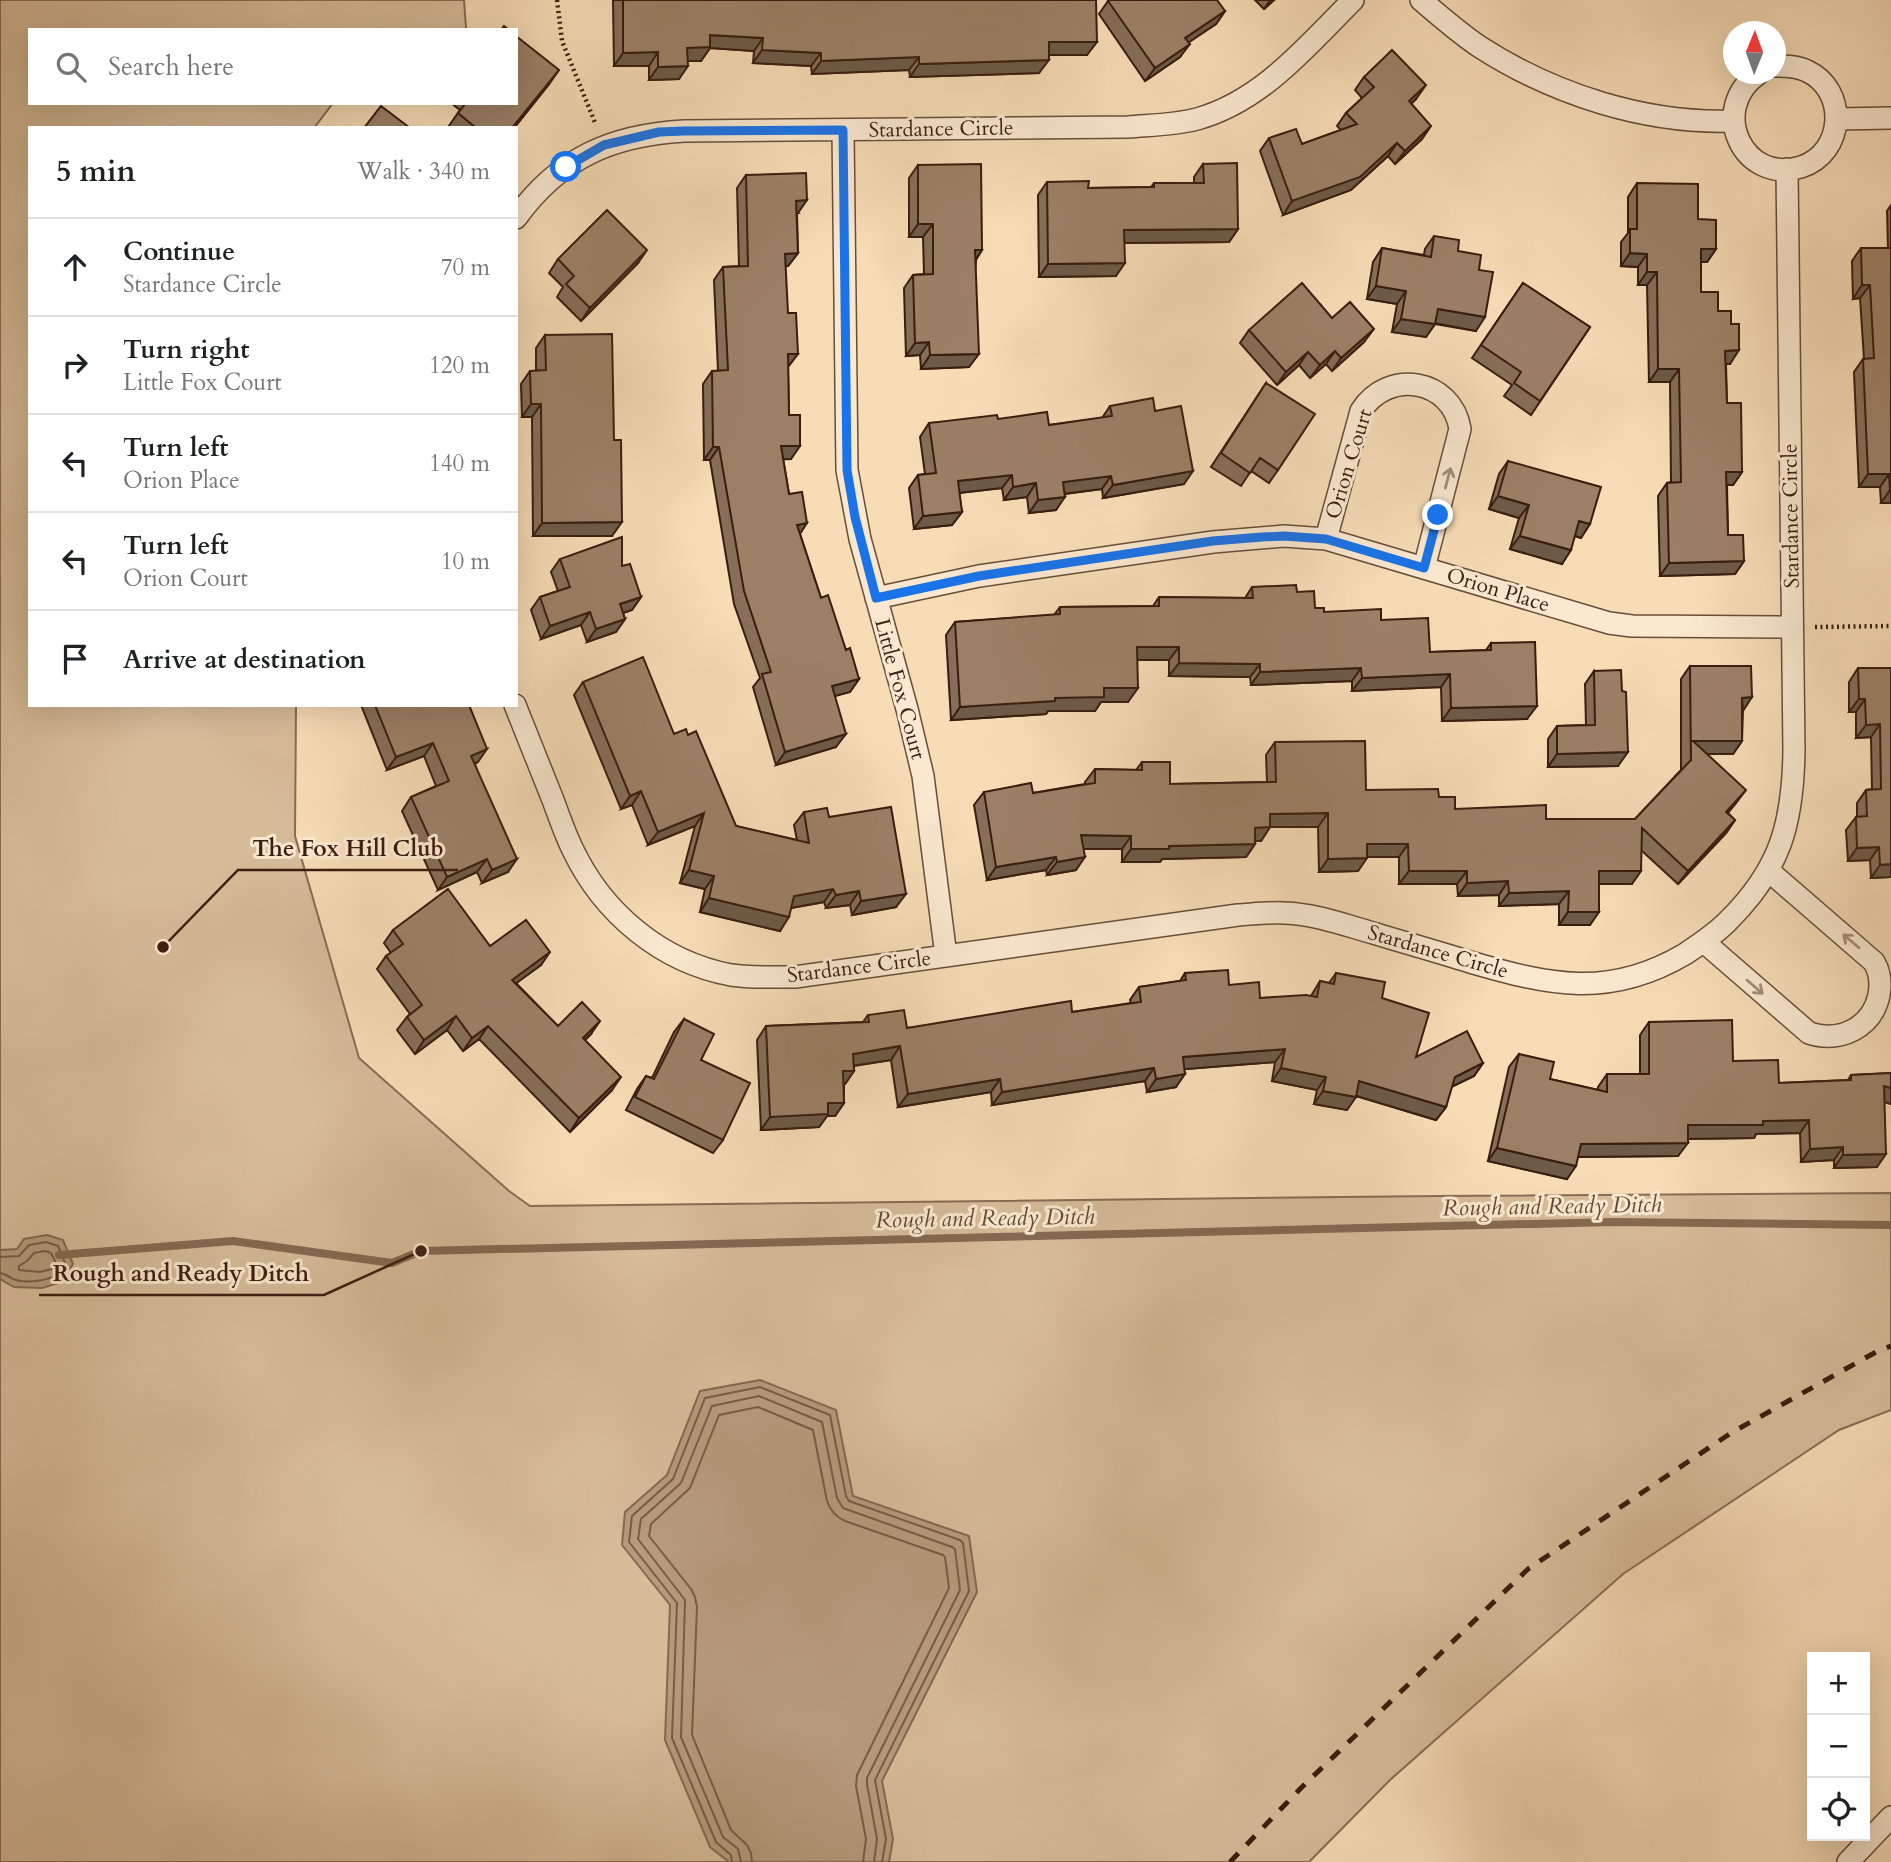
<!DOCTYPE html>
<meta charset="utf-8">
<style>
:root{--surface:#fff;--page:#f6f6f6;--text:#202124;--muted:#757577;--line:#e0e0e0}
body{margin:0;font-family:Cardo,serif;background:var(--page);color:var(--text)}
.controls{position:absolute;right:21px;bottom:21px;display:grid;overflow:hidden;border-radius:0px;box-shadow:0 7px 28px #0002}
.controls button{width:63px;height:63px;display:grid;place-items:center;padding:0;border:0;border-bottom:2px solid var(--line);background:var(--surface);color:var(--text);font:35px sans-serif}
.compass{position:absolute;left:1723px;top:21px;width:63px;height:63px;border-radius:50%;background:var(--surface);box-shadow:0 7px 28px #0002;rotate:1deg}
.stop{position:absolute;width:21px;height:21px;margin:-16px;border:5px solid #1a73e8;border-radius:50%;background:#fff}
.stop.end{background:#1a73e8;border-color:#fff;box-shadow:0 2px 7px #0008}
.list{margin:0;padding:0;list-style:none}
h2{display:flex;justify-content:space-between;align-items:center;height:91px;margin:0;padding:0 28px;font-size:30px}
h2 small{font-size:23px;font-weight:400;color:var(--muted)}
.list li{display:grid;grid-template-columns:46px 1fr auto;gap:21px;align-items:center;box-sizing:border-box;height:98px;padding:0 28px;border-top:2px solid var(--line)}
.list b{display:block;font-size:26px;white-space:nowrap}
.list p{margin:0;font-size:23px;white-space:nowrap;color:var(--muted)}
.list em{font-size:23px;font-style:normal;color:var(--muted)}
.icon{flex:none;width:38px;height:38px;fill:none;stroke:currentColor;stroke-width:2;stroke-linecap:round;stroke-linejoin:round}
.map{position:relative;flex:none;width:1891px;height:1862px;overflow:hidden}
.search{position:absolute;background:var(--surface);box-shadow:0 7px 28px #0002;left:28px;top:28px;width:490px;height:77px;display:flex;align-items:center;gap:18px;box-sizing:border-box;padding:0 24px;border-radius:0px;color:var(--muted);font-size:26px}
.panel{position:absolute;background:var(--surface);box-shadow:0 7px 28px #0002;left:28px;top:126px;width:490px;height:581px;border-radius:0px}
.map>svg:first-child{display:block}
</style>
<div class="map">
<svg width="1891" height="1862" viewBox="0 0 1891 1862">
<rect width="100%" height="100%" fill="#f7dcb6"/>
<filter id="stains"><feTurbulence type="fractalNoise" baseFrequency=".00286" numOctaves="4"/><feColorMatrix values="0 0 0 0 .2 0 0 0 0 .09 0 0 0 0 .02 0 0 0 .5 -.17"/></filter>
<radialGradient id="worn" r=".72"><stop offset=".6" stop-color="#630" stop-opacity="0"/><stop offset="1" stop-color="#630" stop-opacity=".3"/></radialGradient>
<path fill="#d7bc9a" stroke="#886c54" stroke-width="2" d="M0,0H464L466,28L464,30H30V103H333L314,128H30V705H296L295,836L359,1058L509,1191L530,1206L1438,1196L1891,1193V1410L1839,1430L1623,1574L1390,1780L1309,1862H0Z"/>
<path fill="#b69b7d" stroke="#846951" stroke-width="2" d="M47,1235L63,1240L73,1264L62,1282L42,1288L14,1287L0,1279V1250L17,1249L24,1239Z
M760,1380L836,1410L853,1496L969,1536L977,1592L882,1781L893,1839L889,1862H729L710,1847L665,1740L670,1605L622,1545L625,1512L667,1475L700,1391Z"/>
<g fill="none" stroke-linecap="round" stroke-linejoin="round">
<path stroke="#785c46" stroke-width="2" d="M45,1251L51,1253L55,1261L52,1269L40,1272L19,1270V1266L27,1261L34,1253Z
M0,1257L19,1256L29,1245L46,1242L58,1246L65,1263L57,1276C45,1280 29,1284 16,1280C10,1278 7,1274 0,1273
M732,1862L731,1855L716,1842L672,1738L677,1603L629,1542L632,1516L673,1479L705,1398L760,1387L830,1415L846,1496L849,1501L960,1540L963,1543L969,1591L875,1780L886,1839L882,1862
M741,1862L738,1849L723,1837L681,1737L685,1600L638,1539L641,1519L681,1483L712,1406L759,1396L822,1422L837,1498L843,1508L952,1547L955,1549L960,1590L867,1778V1784L877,1839L874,1862
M752,1862L751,1853L747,1845L731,1830L692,1735L697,1607L695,1597L691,1589L649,1536L651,1524L690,1488L719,1415L758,1407L813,1430L827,1501C830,1510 836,1517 845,1521L943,1555L945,1557L949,1588L857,1775L856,1786L866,1839L863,1862"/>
<path stroke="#846951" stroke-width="8" d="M59,1255L233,1241L392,1263L421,1251L1613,1222L1891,1225"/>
<defs>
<path id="street" d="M1421,0C1440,16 1459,33 1480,47C1553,94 1645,124 1733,121
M1758,74C1708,109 1743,185 1801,167C1845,153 1848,90 1807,71C1797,66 1786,66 1776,66
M1837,119L1891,118
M843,130L847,470L860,539L907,709L923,776L946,956
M516,218C559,158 612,135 684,131L1128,127C1151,125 1174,125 1197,119C1262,101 1307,46 1353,0
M1326,539L1361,411C1388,368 1452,379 1460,429L1424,568
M876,598L979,576L1213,542L1284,536L1326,539L1609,623L1632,626L1792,627
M515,705C528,737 540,768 553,800C559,816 565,834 573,850C603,913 661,962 731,975C752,978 773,977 795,977L1238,915C1254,914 1270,912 1285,913C1315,914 1345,925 1373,933C1406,943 1438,952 1470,962C1549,985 1609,999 1685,954C1700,944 1714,935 1727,922C1781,869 1793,823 1794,750L1787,169
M1704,942L1809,1033C1840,1043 1872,1028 1879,995C1881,984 1880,972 1874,962L1769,871
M1848,1862L1891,1817"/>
</defs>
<use href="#street" stroke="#684d39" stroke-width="24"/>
<path stroke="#391d0f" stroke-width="4.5" stroke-dasharray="2 3.5" stroke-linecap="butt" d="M557,0L562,41L596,125
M1815,627L1891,626"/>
<use href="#street" stroke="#fae8d0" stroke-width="21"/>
<path stroke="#391d0f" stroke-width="5" stroke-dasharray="12 12" stroke-linecap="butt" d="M1230,1862L1301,1788L1528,1569L1731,1433L1876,1352L1891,1346"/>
</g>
<path fill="#866e58" stroke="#391d0f" stroke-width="2" d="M613,0H1096L1087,55H1049L1039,73L910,77L909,70L812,74L811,66L753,63L754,51L710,48L701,61H688L679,79L649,80V66H614Z
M1255,0H1274L1264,9Z
M1108,1L1225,11L1216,24L1188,42L1180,57L1145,81L1099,14Z
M1364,77L1416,99L1411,104L1422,139L1395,164L1388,156L1351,190L1283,215L1260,151L1269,138L1302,144L1341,130L1337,126L1346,113L1362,98L1355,90Z
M550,83L514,128H451L449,126L460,110L451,103H516Z
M1203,164L1238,229L1229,242L1124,243L1116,276L1039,277L1038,195L1047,182L1088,188L1151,187L1154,183H1194V177Z
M918,165L982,250L976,260L969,367L921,369L920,355L906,356L904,288L913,275L924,274L923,237H909V178Z
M746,175L798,213H797L798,253L788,266H785L788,367L789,415L791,459H783L789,494L800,534L821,598L846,650L859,679L850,692L835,696L836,747L776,765L753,687L760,678L734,604L710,460H704L703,384L712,371H718L714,280L723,267L739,266L737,188Z
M1637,183L1698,219L1716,249L1707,262H1701V292L1718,311L1730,364H1726L1727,403L1742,472L1733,485H1727L1728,535L1744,561L1735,574L1660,576L1658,496L1667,483L1671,482L1670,382H1649L1647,285H1638V267L1621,266V242L1628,233V197Z
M1891,205V503H1881L1880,487H1859L1854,372L1863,359H1864L1860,298L1853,299L1852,261L1861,248H1888L1887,211Z
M1434,236L1458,251L1479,270L1476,331L1435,324L1426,337L1392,332L1397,304L1367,299L1373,262L1382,248L1424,255L1425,249Z
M558,259L638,263L581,321L557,297L563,287L549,273Z
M1523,283L1590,327L1531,415L1504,396L1512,385L1472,358Z
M1332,318L1364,342L1332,371L1326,364L1310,378L1299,365L1277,385L1240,343L1249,330Z
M545,335L612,536H533L532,417H522L521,384L530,371H536V348Z
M1266,383L1278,470L1269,483L1251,471L1241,486L1211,467Z
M1110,406L1155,411L1184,484L1103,498L1102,489L1065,494L1056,510L1029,513L1027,497L1004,500L1002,488L959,493L962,512L952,525L914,529L909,488L918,475L925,474L920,437L929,423L998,419L1049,425L1102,418Z
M1508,461L1581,538L1575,536L1562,564L1510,549L1519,518L1489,509L1499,474Z
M560,559L622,566L641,597L632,610L623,613L625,619L616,632L587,642L581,625L541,639L531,610L540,597L558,591L551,572Z
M1252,587L1297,592L1315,608L1324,612L1381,620L1430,652L1486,650L1491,643L1527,719L1442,721L1441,687L1352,691V681L1251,685L1250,677L1169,676V660H1137L1128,702H1101L1095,711H1048L1046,714L951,720L946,635L955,622L1054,615L1060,607L1153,606L1159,597L1245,598Z
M1690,666L1743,711L1742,741L1733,754H1707L1736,803L1728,813L1735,820L1726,833L1678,884L1641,850L1632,884H1599L1590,925H1559V904L1499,906V895L1458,896L1457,884H1399V857H1367L1358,871L1319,872L1318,827H1270L1261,841H1255V844L1246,857L1162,859L1160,862H1122V849H1083L1076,870L1047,875L1046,870L987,880L974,805L984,792L1033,793L1085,784V782L1095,769L1136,770L1142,762L1170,784L1267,782L1266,755L1275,742L1366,790L1439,797L1455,809L1546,819H1635L1681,770V679Z
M1858,668H1891V877L1871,878L1870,860L1848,861L1846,830L1856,817H1857V803L1866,790L1872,789L1871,737L1856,738V712H1849V682Z
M1594,671L1618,766L1548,767V739L1557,726L1586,725L1585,684Z
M583,682L674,734L688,735L736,826L797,840L794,825L804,812L829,817L896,907L852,915L850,905L826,908L824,902L791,908L780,931L700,912L705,889L680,883L695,826L648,845L632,805L621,809L574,695Z
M361,705H469L478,762L475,764L508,872L482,883L477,872L438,890L402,811L411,797L436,786L424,756L387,770Z
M393,930L490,946L541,965L516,983L558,1026L591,1034L585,1040L612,1090L570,1132L479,1039L463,1051L447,1030L415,1054L397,1030L407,1017L410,1014L377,969L386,956L391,953L384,943Z
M1185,973L1229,985L1260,998L1311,996L1320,981L1329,983L1336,973L1382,998L1416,1057L1483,1063L1474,1076L1451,1087L1446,1107L1436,1120L1356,1096L1347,1110L1314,1104L1317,1090L1272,1081L1275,1062L1184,1069L1176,1087L1147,1092L1145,1081L992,1105L991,1092L898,1107L891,1060L854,1066V1071L845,1084H844V1103L835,1116H827L819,1127L761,1130L757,1040L766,1026L863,1022L868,1015L907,1028L1072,1012L1131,1003L1130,1000L1139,987L1180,981Z
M684,1019L701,1060L723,1140L713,1153L626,1110L637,1089L646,1076L652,1078L674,1032Z
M1649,1022L1779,1083L1848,1080L1851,1075L1891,1073V1104L1884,1102L1877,1167L1834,1168V1160L1801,1162L1800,1133L1756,1134L1754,1138L1688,1139L1678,1156L1578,1157L1567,1179L1488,1161L1509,1067L1519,1054L1550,1079L1598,1090V1087L1607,1074H1640V1035Z"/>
<path fill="#6d5a47" stroke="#391d0f" stroke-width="2" d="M1270,0H1274L1264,9Z
M1225,11L1216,24L1176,51L1185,38Z
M710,35L763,38L754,51L710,48L701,61H678L687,48Z
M1049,42H1097L1087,55H1039Z
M1190,44L1180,57L1145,81L1155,68Z
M762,50L821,53L811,66L753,63Z
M658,52L649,66H614L623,53Z
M919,57L909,70L812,74L821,61Z
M1049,60L1039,73L910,77L919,64Z
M688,66L679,79L649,80L658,67Z
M559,70L550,83L514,128H512Z
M1426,85L1416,99L1399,115L1409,101Z
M1431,126L1422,139L1395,164L1405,151Z
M1397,143L1388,156L1351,190L1283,215L1292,201Z
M807,200L798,213L787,214L796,201Z
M918,224H933L923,237H909Z
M1238,229L1229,242L1115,243L1124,230Z
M1701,249H1716L1707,262H1692Z
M647,250L638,263L581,321L590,308Z
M975,250H982L973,263Z
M798,253L788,266L776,267L785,254Z
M1630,253L1647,254L1638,267L1621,266Z
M1125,263L1116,276L1039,277L1048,264Z
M1647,272H1657L1647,285H1638Z
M1862,285H1870L1860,298L1853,299Z
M1376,286L1406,291L1397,304L1367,299Z
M1438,309L1485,317L1476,331L1429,322Z
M1401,319L1435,324L1426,337L1392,332Z
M1374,329L1364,342L1332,371L1341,358Z
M929,342L920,355L906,356L915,343Z
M1739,350L1730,364H1716L1725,351Z
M1335,351L1326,364L1310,378L1320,365Z
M1308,352L1299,365L1277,385L1286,372Z
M788,354H798L788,367Z
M979,354L969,367L921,369L930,355Z
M1658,369H1679L1670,382H1649Z
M531,404H541L532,417H522Z
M781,446H800L791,459L772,460Z
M713,447H719L710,460H704Z
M1193,471L1184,484L1103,498L1113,485Z
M1726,472H1742L1733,485H1717Z
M1868,474H1889L1880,487H1859Z
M1012,475L1002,488L949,494L958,481Z
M1111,476L1102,489L1054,495L1063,482Z
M1036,483L1027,497L1004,500L1013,487Z
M1890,490H1891V503H1881Z
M1498,496L1529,505L1519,518L1489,509Z
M1065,497L1056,510L1029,513L1038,500Z
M962,512L952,525L914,529L923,516Z
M1579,521L1590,524L1581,538L1570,534Z
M622,522L612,536H533L542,523Z
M807,523L798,537L797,525Z
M1520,536L1571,550L1562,564L1510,549Z
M1744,561L1735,574L1660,576L1669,563Z
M641,597L632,610L611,617L620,604Z
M590,612L581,625L541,639L550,626Z
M625,619L616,632L587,642L596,629Z
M1137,647H1179L1169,660H1128Z
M1179,663L1260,664L1250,677L1169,676Z
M1361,668L1352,681L1251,685L1260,672Z
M1450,674L1441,687L1352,691L1362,678Z
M859,679L850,692L823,699L832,686Z
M1104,688H1138L1128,702H1101L1095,711H1048L1046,714L951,720L960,707L1055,698Z
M1752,697L1743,711L1742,698Z
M1859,699H1865L1856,712H1849Z
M1537,706L1527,719L1442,721L1451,708Z
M1880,724L1871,737L1856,738L1866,725Z
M846,734L836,747L776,765L785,752Z
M1693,741H1742L1733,754H1691Z
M433,743L424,756L387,770L396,757Z
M487,749L478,762L462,769L471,756Z
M1628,752L1618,766L1548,767L1557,754Z
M1746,790L1736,803L1717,825L1726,812Z
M641,791L632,805L621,809L630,796Z
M704,813L695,826L648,845L658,832Z
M1328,813L1318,827H1270L1261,841H1245L1255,828L1270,814Z
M1735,820L1726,833L1678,884L1688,871Z
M1081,835L1131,836L1122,849H1072Z
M1255,844L1246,857L1162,859L1160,862H1122L1131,849L1169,846Z
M1367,844H1408L1399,857H1357Z
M1879,847L1870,860L1848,861L1857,848Z
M1056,857L1046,870L987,880L996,867Z
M1085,857L1076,870L1047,875L1057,862Z
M1367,858L1358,871L1319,872L1328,859Z
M487,859L477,872L438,890L447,877Z
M517,859L508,872L482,883L492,870Z
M1891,864V877L1871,878L1880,865Z
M689,870L714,876L705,889L680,883Z
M1409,871H1467L1457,884H1399Z
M1599,871H1641L1632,884H1590Z
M1508,881L1499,895L1458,896L1467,883Z
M833,889L824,902L785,909L794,896Z
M859,891L850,905L826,908L836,895Z
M1569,891L1559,904L1499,906L1509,893Z
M906,894L896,907L852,915L861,901Z
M709,898L789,917L780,931L700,912Z
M1568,912H1599L1590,925H1559Z
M550,952L541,965L503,993L512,980Z
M456,1016L447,1030L415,1054L424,1040Z
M600,1021L591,1034L574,1051L583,1038Z
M488,1026L479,1039L463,1051L472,1038Z
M900,1046L891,1060L844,1067L853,1054Z
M1285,1049L1275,1062L1173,1070L1183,1057Z
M1483,1063L1474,1076L1445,1090L1455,1077Z
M1154,1068L1145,1081L992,1105L1002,1092Z
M1281,1068L1326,1077L1317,1090L1272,1081Z
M843,1071H854L845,1084H834Z
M1185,1074L1176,1087L1147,1092L1156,1079Z
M621,1077L612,1090L570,1132L579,1118Z
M1000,1079L991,1092L898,1107L908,1094Z
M1359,1081L1446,1107L1436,1120L1350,1094Z
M1884,1086L1891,1088V1104L1875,1099Z
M1323,1091L1356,1097L1347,1110L1314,1104Z
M828,1103H844L835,1116H827L819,1127L761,1130L770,1117Z
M1809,1120L1800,1133L1756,1134L1754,1138L1678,1139L1688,1125L1763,1121Z
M1688,1143L1678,1156L1572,1157L1581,1144Z
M1843,1147L1834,1160L1801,1162L1810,1149Z
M1497,1148L1576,1166L1567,1179L1488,1161Z
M1886,1154L1877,1167L1834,1168L1843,1155Z"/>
<path fill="#9c8066" stroke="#391d0f" stroke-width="2" d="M623,0H1096L1097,42H1049V60L919,64V57L821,61V53L762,50L763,38L710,35V47L687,48L688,66L658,67V52L623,53Z
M1110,0H1217L1225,11L1185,38L1190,44L1155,68L1108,1Z
M504,26L509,30H501Z
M516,36L559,70L512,128H476L458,113L466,103H516Z
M1392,50L1426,85L1409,101L1431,126L1405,151L1397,143L1360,177L1292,201L1269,138L1296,129L1302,144L1357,124L1346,113L1374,87L1364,77Z
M381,106L410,128H364Z
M1237,163L1238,229L1124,230L1125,263L1048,264L1047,182L1089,181L1088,188L1154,187V183H1204L1203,164Z
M981,164L982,250H975L979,354L930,355L929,342L915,343L913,275L933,274V224H918V165Z
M806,173L807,200L796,201L798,253L785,254L788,313H796L798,354H788L789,415H800V446H781L789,494L802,492L807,523L797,525L821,598L828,595L846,650L850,648L859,679L832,686L846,734L785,752L762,674L771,672L744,591L719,447H713L712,371L728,370L723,267L748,266L746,175Z
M1637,183L1698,184V219L1716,220V249H1701V292H1718V311H1731V324H1739V350L1725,351L1727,403H1741L1742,472H1726L1728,535H1743L1744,561L1669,563L1667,483L1681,482L1679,369H1658L1657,272H1647V254L1630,253V229H1637Z
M607,210L647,250L590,308L566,284L574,276L558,259Z
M1434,236L1459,240L1458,251L1481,255L1479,270L1493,272L1485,317L1438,309L1435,324L1401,319L1406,291L1376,286L1382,248L1431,257Z
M1861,248H1891V490H1890L1889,474H1868L1863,359L1874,358L1870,285H1862Z
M1302,283L1332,318L1350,302L1374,329L1341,358L1335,351L1320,365L1308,352L1286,372L1249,330Z
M1523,283L1590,327L1540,401L1514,383L1521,372L1481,345Z
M612,334L614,440H621L622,522L542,523L541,404H531L530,371L546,370L545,335Z
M1266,383L1315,414L1278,470L1260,458L1250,473L1221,453Z
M1153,398L1155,411L1181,406L1193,471L1113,485L1111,476L1063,482L1065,497L1038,500L1036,483L1013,487L1012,475L958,481L962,512L923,516L918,475L936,473L929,423L997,415L998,419L1047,412L1049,425L1112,416L1110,406Z
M1508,461L1601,487L1590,524L1579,521L1571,550L1520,536L1529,505L1498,496Z
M622,537V566L630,564L641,597L620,604L625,619L596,629L590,612L550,626L540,597L570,587L560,559Z
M1296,585L1297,592L1314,591L1315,608H1324V612L1381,609V620L1428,618L1430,652L1491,650V643L1535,642L1537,706L1451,708L1450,674L1362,678L1361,668L1260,672V664L1179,663V647H1137L1138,688H1104V697L1055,698V701L960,707L955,622L1060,614V607L1159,606V597L1253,598L1252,587Z
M643,657L674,734L686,729L688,735L696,731L736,826L809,843L804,812L827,808L829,817L891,807L906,894L861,901L859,891L836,895L833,889L794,896L789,917L709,898L714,876L689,870L704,813L658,832L641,791L630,796L583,682Z
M1690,666H1751L1752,697L1742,698V741H1693L1746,790L1726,812L1735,820L1688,871L1642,828L1641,871H1599V912H1568L1569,891L1509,893L1508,881L1467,883V871H1409L1408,844H1367V858L1328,859V813L1270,814V827L1255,828V844L1169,846V849H1131V836L1081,835L1085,857L1057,862L1056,857L996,867L984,792L1031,783L1033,793L1095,783V769L1142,770V762H1170V784L1276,782L1275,742L1365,741L1366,790L1438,789L1439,797H1455V809L1546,805V819H1635L1691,760Z
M1858,668H1891V864L1880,865L1879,847L1857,848L1856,817L1867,816L1866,790L1881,789L1880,724L1866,725L1865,699H1859Z
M1621,670L1622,691L1626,692L1628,752L1557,754V726L1595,725L1594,671Z
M375,705H469L487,749L471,756L517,859L492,870L487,859L447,877L411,797L449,781L433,743L396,757Z
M448,889L490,946L526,920L550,952L512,980L558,1026L582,1002L600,1021L583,1038L621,1077L579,1118L488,1026L472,1038L456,1016L424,1040L407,1017L422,1005L386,956L403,944L393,930Z
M1228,970L1229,985L1259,982L1260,998L1306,995L1317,997L1320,981L1334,984L1336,973L1385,982L1382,998L1429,1013L1416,1057L1467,1031L1483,1063L1455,1077L1446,1107L1359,1081L1356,1097L1323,1091L1326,1077L1281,1068L1285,1049L1183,1057L1185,1074L1156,1079L1154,1068L1002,1092L1000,1079L908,1094L900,1046L853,1054L854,1071H843L844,1103H828V1114L770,1117L766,1026L869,1022L868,1015L904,1010L907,1028L1071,1001L1072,1012L1141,1002L1139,987L1186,980L1185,973Z
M684,1019L714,1034L701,1060L750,1083L723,1140L635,1097L646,1076L654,1079Z
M1732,1020L1733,1061L1778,1060L1779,1083L1851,1080V1075L1891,1073V1088L1884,1086L1886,1154L1843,1155V1147L1810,1149L1809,1120L1763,1121V1125H1688V1143L1581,1144L1576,1166L1497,1148L1519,1054L1554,1062L1550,1079L1607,1092V1074H1649V1022Z"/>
<defs><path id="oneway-shaft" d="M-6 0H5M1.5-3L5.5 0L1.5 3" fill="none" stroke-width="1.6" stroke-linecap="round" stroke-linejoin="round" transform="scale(1.75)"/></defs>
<g stroke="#a38d79">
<use href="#oneway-shaft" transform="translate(1448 478) rotate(-75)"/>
<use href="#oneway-shaft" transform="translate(1851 941) rotate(-140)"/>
<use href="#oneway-shaft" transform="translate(1755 987) rotate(41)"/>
</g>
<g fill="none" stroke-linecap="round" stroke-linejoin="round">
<path stroke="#1a73e8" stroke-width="9" d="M566,167L604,145L659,132L684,131L843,130L847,470L855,517L876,598L979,576L1213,541L1262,537L1284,536L1326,539L1424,568L1438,515"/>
</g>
<g text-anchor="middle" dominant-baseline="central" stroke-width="6" stroke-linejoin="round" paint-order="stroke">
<g font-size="21" fill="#391d0f" stroke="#fae8d0">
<text transform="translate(941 129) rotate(-1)">Stardance Circle</text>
<text transform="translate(1349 464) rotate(-73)">Orion Court</text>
<text transform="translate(1791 516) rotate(-91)">Stardance Circle</text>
<text transform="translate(1498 590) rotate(17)">Orion Place</text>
<text transform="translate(900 689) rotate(75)">Little Fox Court</text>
<text transform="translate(1438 952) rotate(16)">Stardance Circle</text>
<text transform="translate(859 967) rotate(-7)">Stardance Circle</text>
</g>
<g font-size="23" font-style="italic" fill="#654936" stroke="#fae8d0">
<text transform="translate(1552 1206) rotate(-1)">Rough and Ready Ditch</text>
<text transform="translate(985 1218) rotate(-1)">Rough and Ready Ditch</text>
</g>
</g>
<path fill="none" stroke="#391d0f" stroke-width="2.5" d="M163 947L238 870H458M421 1251L324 1295H39"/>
<g fill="#391d0f" stroke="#fae8d0" stroke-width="2.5">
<circle cx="163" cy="947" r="7"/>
<circle cx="421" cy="1251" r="7"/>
</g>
<g font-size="23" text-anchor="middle" font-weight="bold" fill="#391d0f" stroke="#fae8d0" stroke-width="6" stroke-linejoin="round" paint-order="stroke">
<text x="348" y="856">The Fox Hill Club</text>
<text x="181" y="1281">Rough and Ready Ditch</text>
</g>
<rect width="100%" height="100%" filter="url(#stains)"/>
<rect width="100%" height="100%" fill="url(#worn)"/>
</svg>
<div class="controls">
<button>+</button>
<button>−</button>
<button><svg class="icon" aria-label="locate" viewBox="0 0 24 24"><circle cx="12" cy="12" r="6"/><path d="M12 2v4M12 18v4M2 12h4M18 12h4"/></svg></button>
</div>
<svg class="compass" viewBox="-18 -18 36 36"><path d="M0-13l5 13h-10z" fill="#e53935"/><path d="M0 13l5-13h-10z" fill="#757577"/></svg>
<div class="stop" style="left:566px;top:167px"></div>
<div class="stop end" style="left:1438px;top:515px"></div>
<div class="search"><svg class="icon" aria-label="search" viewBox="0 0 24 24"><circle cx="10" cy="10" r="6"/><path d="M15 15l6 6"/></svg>Search here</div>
<section class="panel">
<h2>5 min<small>Walk · 340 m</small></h2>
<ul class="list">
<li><svg class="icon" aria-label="ahead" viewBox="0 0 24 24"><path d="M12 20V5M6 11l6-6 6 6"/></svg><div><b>Continue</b><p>Stardance Circle</p></div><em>70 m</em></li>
<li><svg class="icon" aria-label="right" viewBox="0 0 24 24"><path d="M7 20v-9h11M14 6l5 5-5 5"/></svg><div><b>Turn right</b><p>Little Fox Court</p></div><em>120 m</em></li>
<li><svg class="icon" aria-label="left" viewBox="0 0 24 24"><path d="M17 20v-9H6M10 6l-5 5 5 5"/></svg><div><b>Turn left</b><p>Orion Place</p></div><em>140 m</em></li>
<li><svg class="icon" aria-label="left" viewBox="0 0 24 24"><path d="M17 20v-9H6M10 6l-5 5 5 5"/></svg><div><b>Turn left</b><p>Orion Court</p></div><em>10 m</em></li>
<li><svg class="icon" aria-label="arrive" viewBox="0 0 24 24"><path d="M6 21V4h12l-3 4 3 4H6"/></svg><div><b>Arrive at destination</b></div></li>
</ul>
</section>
</div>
